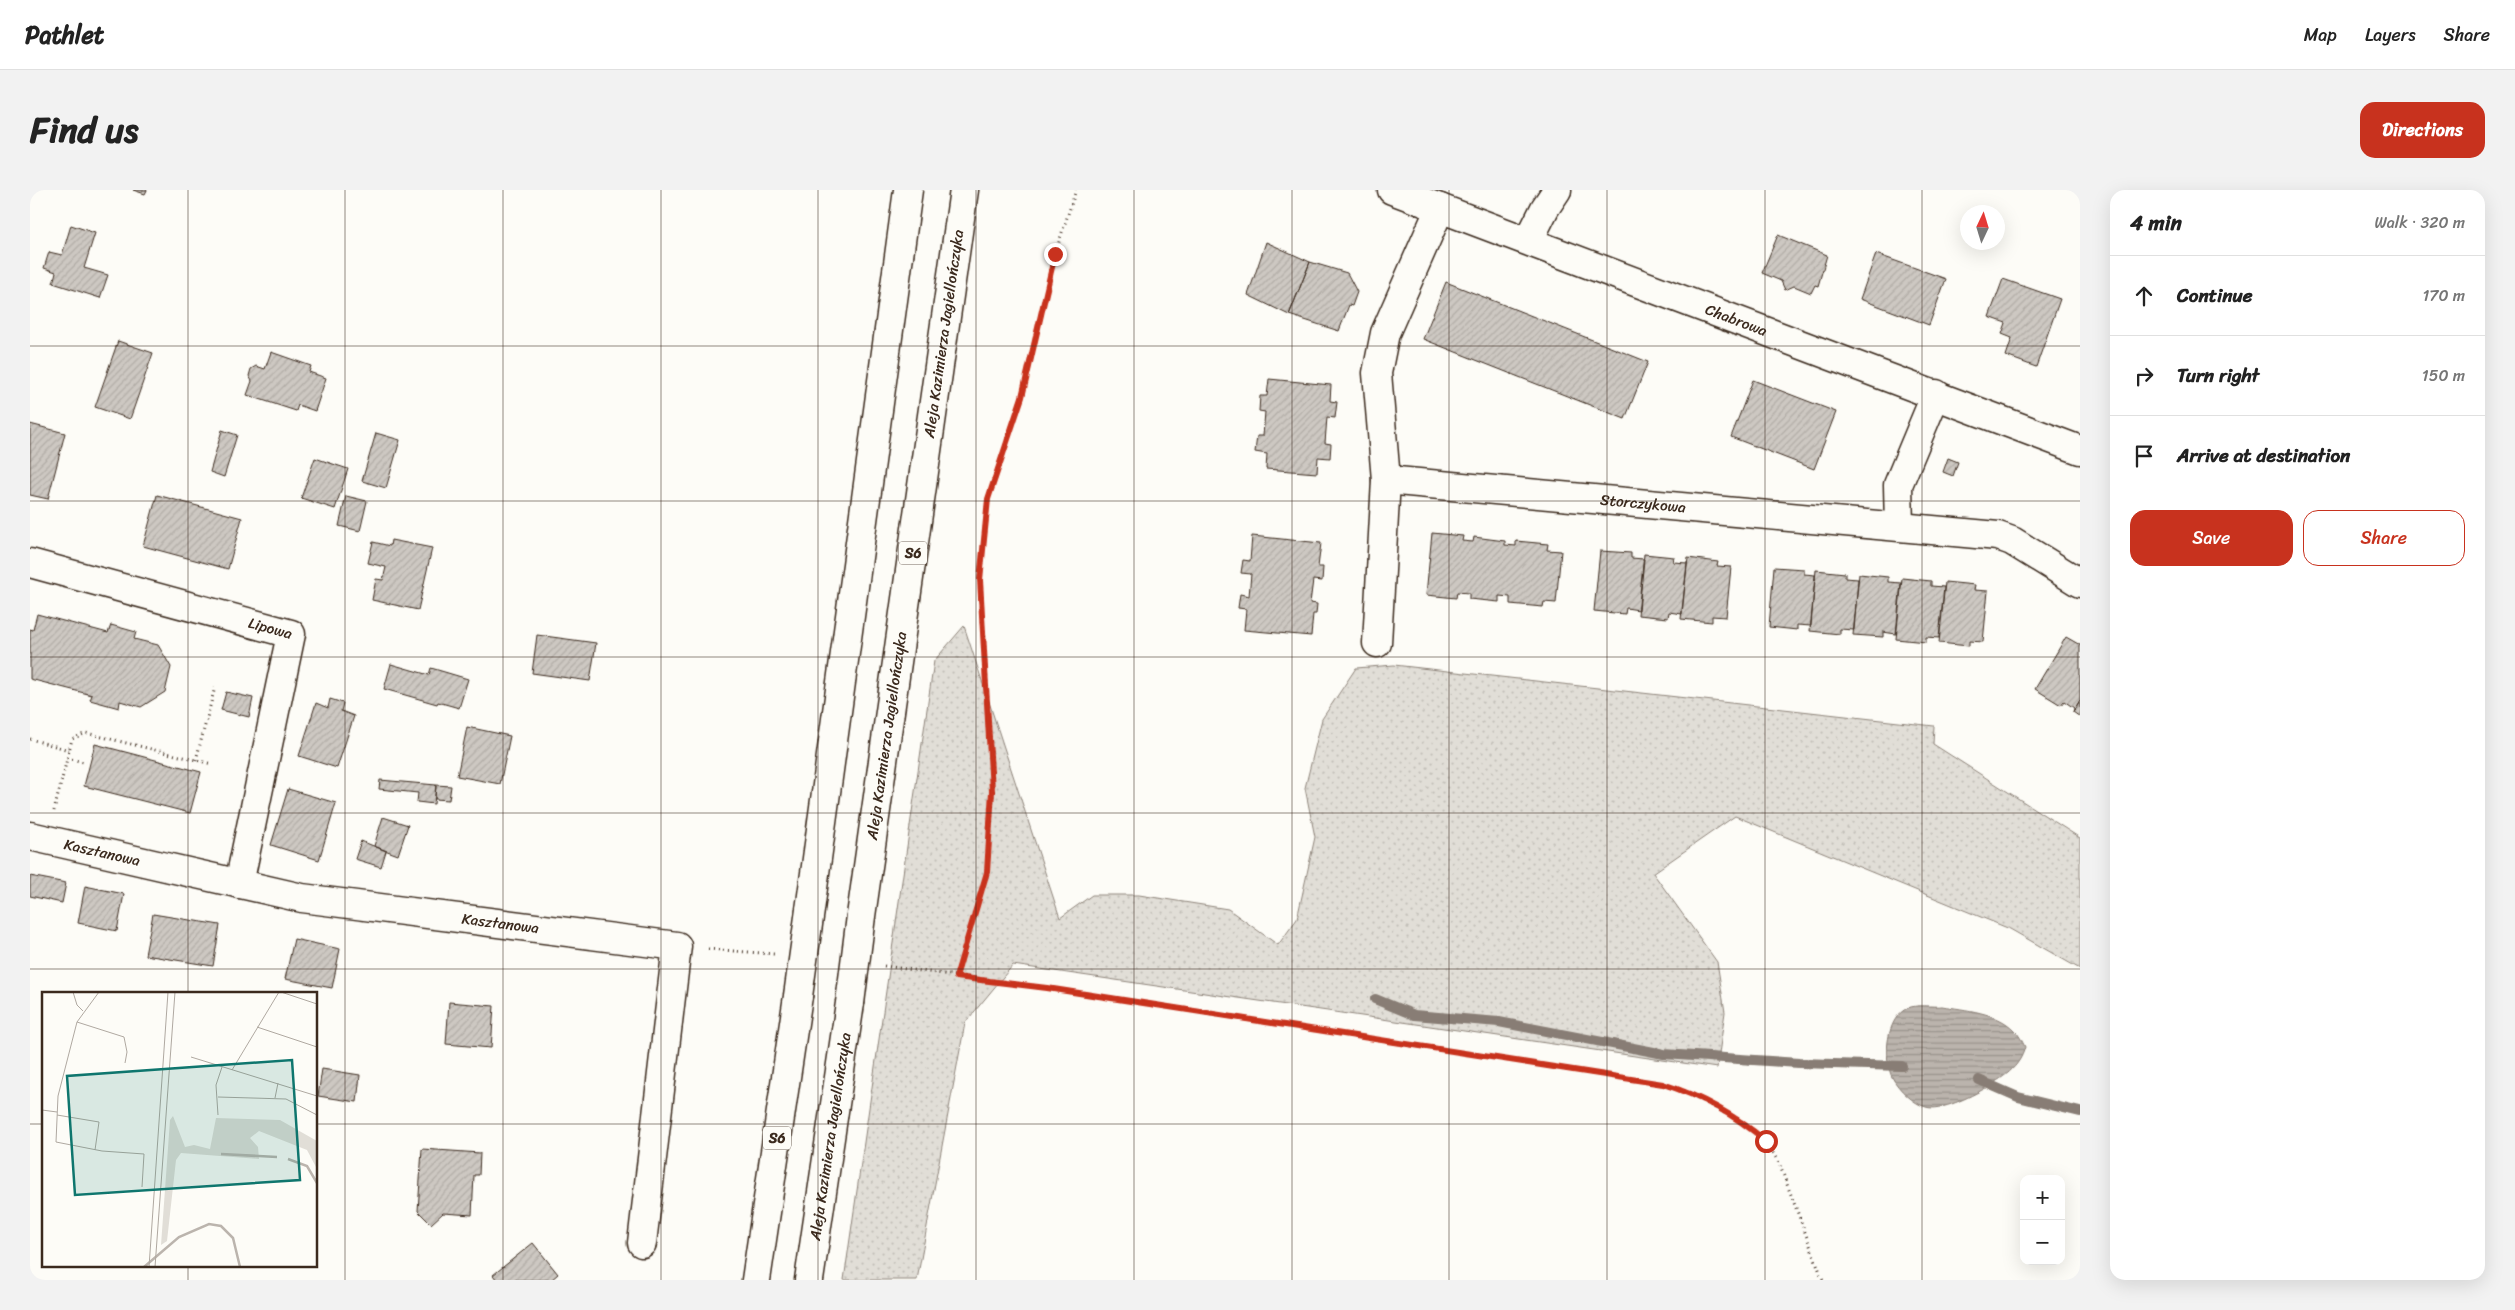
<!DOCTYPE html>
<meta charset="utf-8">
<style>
:root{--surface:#fff;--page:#f2f2f2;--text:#222;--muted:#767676;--line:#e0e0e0;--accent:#c8321e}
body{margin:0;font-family:Sriracha,sans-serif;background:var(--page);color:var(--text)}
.controls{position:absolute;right:15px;bottom:15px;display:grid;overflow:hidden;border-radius:10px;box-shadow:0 5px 20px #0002}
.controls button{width:45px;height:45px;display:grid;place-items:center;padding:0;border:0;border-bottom:1px solid var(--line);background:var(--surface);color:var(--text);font:25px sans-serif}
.compass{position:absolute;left:1930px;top:15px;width:45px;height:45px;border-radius:50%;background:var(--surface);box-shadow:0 5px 20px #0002;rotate:4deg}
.stop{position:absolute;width:15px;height:15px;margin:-11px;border:4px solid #c8321e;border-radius:50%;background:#fff}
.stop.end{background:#c8321e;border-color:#fff;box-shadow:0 1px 5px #0008}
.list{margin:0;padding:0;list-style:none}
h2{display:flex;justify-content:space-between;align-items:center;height:65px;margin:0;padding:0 20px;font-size:21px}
h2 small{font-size:16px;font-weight:400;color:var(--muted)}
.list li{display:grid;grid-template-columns:32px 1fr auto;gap:15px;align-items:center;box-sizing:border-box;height:80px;padding:0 20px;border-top:1px solid var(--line)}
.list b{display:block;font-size:19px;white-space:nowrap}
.list em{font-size:16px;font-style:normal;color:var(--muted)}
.actions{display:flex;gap:10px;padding:15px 20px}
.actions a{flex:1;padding:11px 0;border:1px solid var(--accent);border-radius:15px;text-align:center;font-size:18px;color:var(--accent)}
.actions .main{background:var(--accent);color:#fff}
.icon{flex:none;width:28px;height:28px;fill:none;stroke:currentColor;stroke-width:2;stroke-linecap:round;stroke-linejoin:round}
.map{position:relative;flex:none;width:2050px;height:1090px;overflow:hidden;border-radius:15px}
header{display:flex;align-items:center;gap:30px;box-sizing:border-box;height:70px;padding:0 25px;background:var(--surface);border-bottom:1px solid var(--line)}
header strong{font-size:24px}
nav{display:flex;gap:28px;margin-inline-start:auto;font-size:18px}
.intro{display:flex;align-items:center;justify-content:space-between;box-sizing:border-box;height:120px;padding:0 30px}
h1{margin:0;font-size:35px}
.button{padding:12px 22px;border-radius:15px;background:var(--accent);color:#fff;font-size:18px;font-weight:700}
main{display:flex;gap:30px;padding:0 30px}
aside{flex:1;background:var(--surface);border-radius:15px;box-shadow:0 5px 20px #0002}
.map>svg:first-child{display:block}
</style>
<header>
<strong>Pathlet</strong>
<nav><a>Map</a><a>Layers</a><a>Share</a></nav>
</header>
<div class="intro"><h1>Find us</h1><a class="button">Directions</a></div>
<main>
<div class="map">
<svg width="2050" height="1090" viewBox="0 0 2050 1090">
<defs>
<pattern id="grass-dots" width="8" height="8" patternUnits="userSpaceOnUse" patternTransform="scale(1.25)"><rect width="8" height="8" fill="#e1ded7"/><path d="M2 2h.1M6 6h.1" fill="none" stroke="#c2bfb8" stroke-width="1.8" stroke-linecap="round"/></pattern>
<pattern id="water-rules" width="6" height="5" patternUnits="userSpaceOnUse" patternTransform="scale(1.25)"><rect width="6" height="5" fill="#bbb4ad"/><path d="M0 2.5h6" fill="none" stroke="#99938c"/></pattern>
<pattern id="building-hatch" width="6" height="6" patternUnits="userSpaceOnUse" patternTransform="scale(1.25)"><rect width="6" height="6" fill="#cdc8c2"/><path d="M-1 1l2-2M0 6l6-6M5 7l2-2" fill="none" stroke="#b1aca6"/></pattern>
</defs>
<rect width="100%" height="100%" fill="#fdfcf7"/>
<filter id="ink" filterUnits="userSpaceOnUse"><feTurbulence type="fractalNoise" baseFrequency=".02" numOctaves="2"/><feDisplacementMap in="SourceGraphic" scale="10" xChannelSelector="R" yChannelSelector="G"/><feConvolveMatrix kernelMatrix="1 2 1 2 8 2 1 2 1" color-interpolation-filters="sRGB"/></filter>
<g filter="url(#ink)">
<path fill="url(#grass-dots)" stroke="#8e847a" d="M934,436L1030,728L1062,705H1109L1198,719L1248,755L1267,729L1285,647L1275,598L1292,529L1326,478L1364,475L1904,536L1903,554L2050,648V779L1980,739L1705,626L1623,683L1687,772L1695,822L1687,878L983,775L935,833L887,1090H814L904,471Z"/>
<path fill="url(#water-rules)" stroke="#887d74" d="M1912,816C1935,820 1967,822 1984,840C1989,844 1992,851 1995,857C1989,879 1973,887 1954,899C1941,906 1911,922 1896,917C1884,914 1868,899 1862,887C1853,868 1856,827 1878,818C1887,814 1902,817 1912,816Z"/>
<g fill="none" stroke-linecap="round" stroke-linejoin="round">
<path stroke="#887d74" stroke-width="10" d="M1345,809L1384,825L1469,832L1634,864L1769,873L1872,876
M1949,890L1988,907L2050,922"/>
</g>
<path fill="url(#building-hatch)" stroke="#3b2a1e" d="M103,0H117L115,4Z
M41,35L65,43L54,78L78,85L70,108L23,93L26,82L14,78L19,62L32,65Z
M1748,45L1797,65L1788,96L1785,95L1781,103L1764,96L1755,100L1751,91L1732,83Z
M1236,52L1280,72L1259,125L1218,105Z
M1846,64L1916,89L1899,135L1830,109Z
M1280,72L1317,83L1327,102L1322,116L1319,115L1309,141L1259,125Z
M1973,89L2030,109L2006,177L1976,166L1982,148L1972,144L1976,133L1959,127Z
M1416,92L1618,172L1595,229L1393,149Z
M88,151L123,163L100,229L65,217Z
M241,162L281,176L279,182L296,188L285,221L268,215L266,221L217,205L222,191L219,186L221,179L226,176L235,179Z
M1239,189L1301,195L1300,211L1307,212L1305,228L1297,227L1295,253L1301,254L1300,268L1288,267L1287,283L1236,279L1237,264L1225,262L1227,246H1233L1235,222L1229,221L1230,206H1237Z
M1723,190L1806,222L1784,279L1701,247Z
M0,234L35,243L18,309L0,305Z
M192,240L207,245L194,287L180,282Z
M346,243L370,250L356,298L332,291Z
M285,268L318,279L305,319L271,308Z
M1918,268L1928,272L1923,286L1913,282Z
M127,305L212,328L198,379L113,356Z
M316,306L337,311L330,341L309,336Z
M1402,343L1433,346L1432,351L1443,352L1444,347L1475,351V355L1486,356V351L1518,354L1517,360L1531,361L1526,413L1514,412L1513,417L1480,414V407L1469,406V412L1439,409V403L1427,402L1426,408L1396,405Z
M1222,346L1291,353L1288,377H1293L1292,391L1283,390L1280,413L1287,414L1286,424H1283L1281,446L1214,440L1216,419L1208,418L1210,404L1219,406L1221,384L1211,383L1213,370L1220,371Z
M361,350L402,358L388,420L342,410L346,389L353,390L356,377L338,373L343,352L360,356Z
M1570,361L1601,363V368L1614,369L1609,420L1596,418L1595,424L1564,421Z
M1614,364L1644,367L1643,372L1657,373L1652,424L1639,422L1638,428L1608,425Z
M1658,368L1688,372L1687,376L1701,377L1696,427L1682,426V432L1651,429Z
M1744,377L1774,379V384L1785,385L1781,436L1767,435V440L1739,437Z
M1786,380L1815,383V388L1828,389L1824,440L1810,439V444L1780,441Z
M1829,384L1858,387V392L1871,393L1866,444L1853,442V447L1823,445Z
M1872,388L1901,391V396L1914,397L1909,448L1896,447V452L1866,449Z
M1915,392L1945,395L1944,400L1958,401L1953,452L1939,451V456L1909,453Z
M7,424L78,443L81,435L106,442L104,449L128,455L141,477L135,502L111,517L90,511L89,518L60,510L62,505L0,489V439L3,440Z
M507,445L566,453L560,491L502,483Z
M2036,447L2050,455V510L2043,522L2044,518L2034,511L2031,515L2005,499Z
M361,474L399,485L401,478L438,489L429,518L408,512L407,514L354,499Z
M196,502L223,508L219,527L191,520Z
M300,509L313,513L311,521L324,526L307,578L269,566L286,513L298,518Z
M2050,510V527L2043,522Z
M437,537L480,546L470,594L427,586Z
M65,554L171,582L160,623L54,596Z
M350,590L406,595L404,614L387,612L388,603L349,599Z
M406,595L421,596L419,610L405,609Z
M258,599L306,613L289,670L241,655Z
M353,627L378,635L368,665L344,656Z
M331,651L356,661L351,677L325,669Z
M0,686L36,693L32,713L0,706Z
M55,696L94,704L87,741L48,733Z
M123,724L190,735L183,776L115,765Z
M264,749L310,759L302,798L255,789Z
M419,812L464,816L461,858L416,854Z
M292,879L330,885L327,912L288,906Z
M392,959L450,963L449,985H444L442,1025L413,1023L401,1034L388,1021Z
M503,1053L528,1084L521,1090H467L463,1085Z"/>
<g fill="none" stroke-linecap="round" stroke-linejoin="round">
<defs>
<g id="street">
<path id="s1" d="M1362,0L2050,260"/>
<path d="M1499,50L1515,18L1527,0"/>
<path id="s2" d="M1356,290L1968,346L1982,351L2050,393"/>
<path d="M1869,336L1868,295L1906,204"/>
<path id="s3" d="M0,373L261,444L209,694"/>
<path d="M1347,453L1356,290L1347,183L1355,143L1410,18"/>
<path id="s4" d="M0,646L272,708L647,756L612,1053"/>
</g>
<g id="highway">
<path d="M780,720L878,0"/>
<path id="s5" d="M831,726L934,0"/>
<path d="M726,1090L768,806"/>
<path id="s6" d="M779,1090L820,813"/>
</g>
</defs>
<use href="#street" stroke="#3b2a1e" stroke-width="31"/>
<use href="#highway" stroke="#3b2a1e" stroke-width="31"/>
<path stroke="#3b2a1e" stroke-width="3" stroke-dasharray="1 4" stroke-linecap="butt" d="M0,549L39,560
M37,568L53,572
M166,570L185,497
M24,621L42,549L56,543L182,574
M678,759L744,764
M854,776L1017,798L1633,894L1654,901L1711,931L1736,951L1749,973L1793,1090
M926,787L957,682L963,601L950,390L958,309L992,207L1025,64L1046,0"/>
<use href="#street" stroke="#fdfcf7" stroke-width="28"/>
<use href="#highway" stroke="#fdfcf7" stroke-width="28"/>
<defs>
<path id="highway-bridge" d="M768,806L780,720
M820,813L831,726"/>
</defs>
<use href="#highway-bridge" stroke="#3b2a1e" stroke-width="31" stroke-linecap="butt"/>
<use href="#highway-bridge" stroke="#fdfcf7" stroke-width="28"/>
</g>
</g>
<g fill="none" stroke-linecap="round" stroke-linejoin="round" filter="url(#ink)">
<path stroke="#c8321e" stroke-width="6" d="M1025,64L992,207L958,309L950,390L962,601L957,682L926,787L1017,798L1633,894C1671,906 1706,926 1736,951"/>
</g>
<path fill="none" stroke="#3b2a1e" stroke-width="1" stroke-opacity="0.55" d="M158,0V804M315,0V1090M473,0V1090M631,0V1090M788,0V1090M946,0V1090M1104,0V1090M1262,0V1090M1419,0V1090M1577,0V1090M1735,0V1090M1892,0V1090M0,156H2050M0,311H2050M0,467H2050M0,623H2050M0,779H2050M0,934H14M286,934H2050M158,1076V1090"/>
<g text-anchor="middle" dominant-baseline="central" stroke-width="4.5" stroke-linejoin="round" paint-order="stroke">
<g fill="#fdfcf7" stroke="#75695f" stroke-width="1">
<rect x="869" y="351.5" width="28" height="23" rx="4"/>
<rect x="733" y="936.5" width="28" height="23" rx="4"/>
</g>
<g font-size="14" font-weight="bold" fill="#3b2a1e">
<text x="883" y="363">S6</text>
<text x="747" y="948">S6</text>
</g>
<g font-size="15" fill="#3b2a1e" stroke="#fdfcf7">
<text stroke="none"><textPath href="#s1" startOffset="368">Chabrowa</textPath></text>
<text stroke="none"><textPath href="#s5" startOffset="588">Aleja Kazimierza Jagiellończyka</textPath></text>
<text stroke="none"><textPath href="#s2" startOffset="258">Storczykowa</textPath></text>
<text stroke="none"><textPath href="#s3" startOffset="249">Lipowa</textPath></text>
<text stroke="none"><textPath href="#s5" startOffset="182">Aleja Kazimierza Jagiellończyka</textPath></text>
<text stroke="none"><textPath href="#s4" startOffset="74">Kasztanowa</textPath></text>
<text stroke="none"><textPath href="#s4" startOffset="479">Kasztanowa</textPath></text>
<text stroke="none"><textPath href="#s6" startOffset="145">Aleja Kazimierza Jagiellończyka</textPath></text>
</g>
</g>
<g transform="translate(12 802)">
<rect width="275" height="275" fill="#fdfcf7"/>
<path d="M131,124L143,155L152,153L168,157L174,126L238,128L275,149V177L265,158L217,139L208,146L216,155L217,167L139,161L134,168L125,249L119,253L128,128Z" fill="#e1ded7"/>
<path fill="none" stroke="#bbb4ad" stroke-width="2.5" d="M179,162L235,165M246,167L265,174L275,191M102,275L137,245L167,232L179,234L191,246L198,275"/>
<path fill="none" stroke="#afa8a0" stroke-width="1" d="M31,0L35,13L41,19M239,0L275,12M35,30L82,45L85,60L83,71M215,35L275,55M149,65L275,104M190,78L237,0M176,105L244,107L275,123M233,106L236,91M0,118L15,120M15,123L57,130L53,158M176,123L174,93L180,75M14,150L16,104L35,30L57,0M14,150L60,159L102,162L100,195M107,275L126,0M113,275L133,0"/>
<path fill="#0f766e" fill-opacity="0.15" stroke="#0f766e" stroke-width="2.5" d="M250,68L258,188L33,203L25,84Z"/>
<rect width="275" height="275" fill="none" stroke="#3b2a1e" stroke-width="2.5"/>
</g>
</svg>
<div class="controls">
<button>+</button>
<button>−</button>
</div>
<svg class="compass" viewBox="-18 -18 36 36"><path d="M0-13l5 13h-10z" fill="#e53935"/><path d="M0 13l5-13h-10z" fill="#767676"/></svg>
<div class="stop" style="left:1736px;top:951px"></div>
<div class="stop end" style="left:1025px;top:64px"></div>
</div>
<aside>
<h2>4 min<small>Walk · 320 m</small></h2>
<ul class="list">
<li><svg class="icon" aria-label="ahead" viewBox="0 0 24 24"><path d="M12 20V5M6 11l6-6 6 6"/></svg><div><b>Continue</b></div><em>170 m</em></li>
<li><svg class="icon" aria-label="right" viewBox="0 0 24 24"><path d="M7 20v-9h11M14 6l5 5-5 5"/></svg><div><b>Turn right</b></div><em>150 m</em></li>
<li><svg class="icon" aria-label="arrive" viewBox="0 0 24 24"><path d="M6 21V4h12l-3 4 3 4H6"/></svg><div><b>Arrive at destination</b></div></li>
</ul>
<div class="actions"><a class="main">Save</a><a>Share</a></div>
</aside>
</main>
